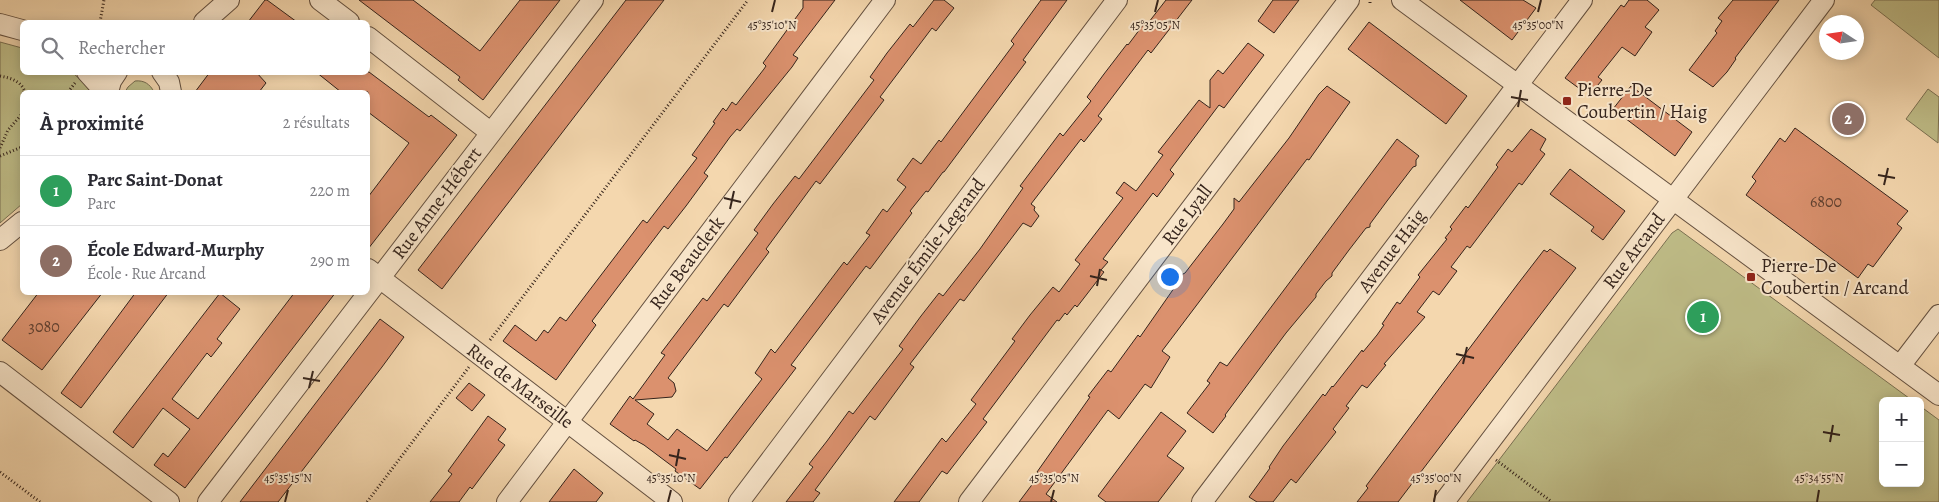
<!DOCTYPE html>
<html lang="fr">
<meta charset="utf-8">
<style>
:root{--surface:#fff;--page:#f7f7f7;--text:#2b2b33;--muted:#7c7c81;--line:#e1e1e2;--accent:#0b8043}
body{margin:0;font-family:Alegreya,serif;background:var(--page);color:var(--text)}
.controls{position:absolute;right:15px;bottom:15px;display:grid;overflow:hidden;border-radius:8px;box-shadow:0 2px 12px #0003}
.controls button{width:45px;height:45px;display:grid;place-items:center;padding:0;border:0;border-bottom:1px solid var(--line);background:var(--surface);color:var(--text);font:25px sans-serif}
.compass{position:absolute;left:1819px;top:15px;width:45px;height:45px;border-radius:50%;background:var(--surface);box-shadow:0 2px 12px #0003;rotate:282deg}
.you{position:absolute;left:1169px;top:276px;width:18px;height:18px;margin:-12px;border:4px solid #fff;border-radius:50%;background:#1a73e8;box-shadow:0 0 0 8px #1a73e833}
.badge{display:grid;place-items:center;width:32px;height:32px;border-radius:50%;background:var(--accent);color:#fff;font-size:16px;font-weight:700}
.pin{position:absolute;translate:-50% -50%;border:2px solid #fff;box-shadow:0 1px 5px #0006}
.list{margin:0;padding:0;list-style:none}
h2{display:flex;justify-content:space-between;align-items:center;height:65px;margin:0;padding:0 20px;font-size:21px}
h2 small{font-size:16px;font-weight:400;color:var(--muted)}
.list li{display:grid;grid-template-columns:32px 1fr auto;gap:15px;align-items:center;box-sizing:border-box;height:70px;padding:0 20px;border-top:1px solid var(--line)}
.list b{display:block;font-size:19px;white-space:nowrap}
.list p{margin:0;font-size:16px;white-space:nowrap;color:var(--muted)}
.list em{font-size:16px;font-style:normal;color:var(--muted)}
.icon{flex:none;width:28px;height:28px;fill:none;stroke:currentColor;stroke-width:2;stroke-linecap:round;stroke-linejoin:round}
.map{position:relative;flex:none;width:1939px;height:502px;overflow:hidden}
.search{position:absolute;background:var(--surface);box-shadow:0 2px 12px #0003;left:20px;top:20px;width:350px;height:55px;display:flex;align-items:center;gap:12px;box-sizing:border-box;padding:0 18px;border-radius:8px;color:var(--muted);font-size:19px}
.panel{position:absolute;background:var(--surface);box-shadow:0 2px 12px #0003;left:20px;top:90px;width:350px;height:205px;border-radius:8px}
.map>svg:first-child{display:block}
</style>
<div class="map">
<svg width="1939" height="502" viewBox="0 0 1939 502">
<rect width="100%" height="100%" fill="#f4d7ae"/>
<filter id="stains"><feTurbulence type="fractalNoise" baseFrequency=".004" numOctaves="4"/><feColorMatrix values="0 0 0 0 .2 0 0 0 0 .09 0 0 0 0 .02 0 0 0 .5 -.17"/></filter>
<radialGradient id="worn" r=".72"><stop offset=".6" stop-color="#630" stop-opacity="0"/><stop offset="1" stop-color="#630" stop-opacity=".3"/></radialGradient>
<path fill="#bfbd88" stroke="#7a7052" d="M1875,0H1939V58L1871,5Z
M0,42L22,48V72L73,73L87,86L90,92H22V204L0,223Z
M135,81C144,80 150,84 154,92H125L128,87Z
M1928,89L1939,97L1938,143L1906,119Z
M1678,229L1913,401H1883V483H1920V406L1939,420V502H1467L1672,233Z"/>
<path fill="#db916e" stroke="#35241c" d="M265,0H267L297,22H248Z
M359,0H413L480,51L520,0H560L483,100L458,80L460,77Z
M626,0H664L442,289L418,270Z
M803,0H835L793,55L798,58L792,67L740,131L737,129L730,137L704,173L708,176L686,206L668,229L664,226L592,321L596,325L556,380L503,341L515,325L536,341L544,330L548,333L560,317L566,321L643,220L647,223L697,158L692,155L715,123L713,122L723,108L726,111L732,102L736,105L764,69L766,66L763,63L803,8Z
M934,0H944L954,8L936,31L932,28L880,97L884,100L820,184L816,181L766,249L769,252L751,276L728,307L724,304L668,378L674,383L676,391L672,397L635,400L654,414L647,424L668,440L677,429L707,451L762,379L755,373L771,349L775,353L844,262L847,265L870,235L866,233L883,209L887,212L906,187L897,180L913,158L921,164L939,140L941,142L1014,44L1011,41L1041,0H1067L1023,60L1026,62L944,172H943L928,192L926,191L910,211L912,213L870,269L866,266L791,365L796,368L727,458L725,457L700,489L675,471L676,469L644,445L635,440L634,441L610,424L630,396L633,399L665,355L661,353L703,298L707,301L758,233L754,230L773,204L795,176L799,179L874,80L870,77L887,53L910,24L913,27Z
M1166,0H1192L1151,53L1148,50L1098,116L1102,119L1084,142L1081,139L1031,204L1035,207L1034,210L1039,216L1031,227L1023,223L964,301L960,299L910,364L914,367L875,420L870,416L815,490L820,493L813,502H786L813,467L809,464L827,441L849,411L853,414L903,349L899,346L921,316L939,293L943,296L980,249L1023,188L1020,186L1060,133L1063,136L1091,101L1087,97L1104,74L1127,44L1128,45L1143,25L1145,27Z
M1273,0H1299L1274,33L1258,21Z
M1460,0H1523L1536,8L1512,40Z
M1629,0H1647L1659,10L1645,27L1652,32L1635,56L1622,47L1598,77L1602,80L1593,91L1588,87L1584,92L1565,78L1621,5L1624,7Z
M1733,0H1779L1735,58L1736,59L1727,72L1713,87L1689,70L1717,33L1715,31L1722,21L1718,18Z
M1369,22L1467,96L1446,124L1348,49Z
M1248,43L1264,55L1224,108L1219,105L1170,170L1174,174L1157,197L1153,193L1103,259L1108,262L1101,270L1104,272L1077,307L1075,305L1067,315L1065,313L1059,321L1057,320L983,419L987,422L947,474L942,471L919,502H894L942,438L946,442L976,404L971,400L1015,341L1012,339L1030,315L1053,287L1059,292L1080,264L1075,260L1123,198L1116,193L1124,182L1136,191L1163,155L1158,152L1199,100L1210,108V80L1218,70L1223,74Z
M210,72H256L266,83L259,92H195Z
M316,72H369L429,117L431,115L457,135L368,249V197L409,143L368,112V92H341Z
M1327,86L1350,102L1309,160L1307,159L1162,351L1170,357L1151,388L1145,384L1119,419L1108,410L1046,494L1057,502H1019L1040,474L1037,472L1090,397L1088,396L1108,370L1111,372L1138,335L1140,337L1179,281V276L1185,273L1223,224L1234,209V198L1239,202L1289,138L1319,94Z
M1631,86L1692,132L1675,156L1613,109Z
M1795,128L1908,211L1897,224L1902,228L1873,267L1868,264L1858,278L1746,195L1756,181L1752,177L1780,138L1785,142Z
M1531,129L1546,139L1540,150L1545,154L1522,185L1519,183L1470,248L1467,246L1451,267L1457,271L1439,295L1433,291L1417,312L1425,317L1384,364L1386,365L1367,388L1362,385L1346,406L1349,408L1333,429L1336,432L1296,483L1291,479L1273,502H1257L1249,497L1270,468L1269,467L1283,446L1323,394L1325,396L1332,386L1333,387L1362,350L1363,352L1377,335L1384,325L1382,324L1397,302L1400,304L1420,277L1418,275L1447,239L1445,238L1452,229L1450,227L1466,206L1468,208L1498,167L1496,165L1508,149L1512,152Z
M1397,139L1419,156L1416,160V166L1413,167L1387,201L1370,224V227L1366,228L1349,250L1332,273V276L1326,281L1316,294V297L1286,333L1225,415L1226,416L1213,433L1187,413L1210,383L1207,381L1220,362L1227,366Z
M1570,169L1625,211L1603,240L1591,231L1594,227L1550,194Z
M1550,249L1576,268L1531,327L1398,502H1357L1368,488L1366,486L1517,285L1544,250L1547,252Z
M39,292H103L42,370L2,340Z
M136,292H169L81,408L61,393Z
M295,292H336L185,488L154,465L163,453L168,457L190,429L163,408L133,448L113,432L220,293L240,309L217,339L222,343L211,357L207,353L172,399L198,419Z
M380,319L404,337L382,367L278,502H240Z
M469,383L485,395L472,411L456,398Z
M1161,412L1186,431L1167,456L1184,468L1158,502H1106L1098,496Z
M488,416L506,429L498,440L505,445L472,489L470,487L459,502H430L452,474L448,471Z
M574,469L603,493L596,502H549Z"/>
<g fill="none" stroke-linecap="round" stroke-linejoin="round">
<defs>
<path id="minor" d="M320,0L349,22
M1402,0L1939,395
M204,22L229,0
M0,24L22,30
M368,37L490,132
M87,72L105,92
M162,72L169,82L171,92
M108,92L111,81L117,72
M0,240L22,222
M368,269L672,502
M1900,366L1939,315
M0,372L169,502
M208,502L593,0
M507,502L885,0
M739,502L1117,0
M969,502L1349,0
M1202,502L1582,0
M1444,502L1824,0"/>
</defs>
<use href="#minor" stroke="#655140" stroke-width="22"/>
<path stroke="#35241c" stroke-width="3" stroke-dasharray="1 2.5" stroke-linecap="butt" d="M1370,3V1
M100,22L104,0
M0,76C11,78 21,81 25,92
M68,92L75,83
M0,148L8,130L22,114
M0,156L22,147
M490,340L748,0
M1496,460L1552,502
M0,472L40,502
M367,502L469,367"/>
<use href="#minor" stroke="#f8e5ca" stroke-width="20"/>
</g>
<path fill="none" stroke="#35241c" stroke-width="2" d="M772,12L775,0M1155,12L1158,0M1538,12L1541,0M1511,97L1528,100M1518,107L1521,90M1878,175L1895,178M1884,185L1888,168M724,198L741,202M730,209L734,191M1090,276L1107,280M1097,286L1100,269M1456,354L1474,358M1463,364L1467,347M303,378L320,381M309,388L313,371M1823,432L1840,435M1830,442L1833,425M669,455L686,459M676,466L679,449M285,502L288,490M668,502L671,490M1051,502L1054,490M1434,502L1436,490M1817,502L1819,490"/>
<g fill="#8f2418" stroke="#f8e5ca" stroke-width="2">
<rect x="1562" y="96" width="10" height="10" rx="2.5"/>
<rect x="1746" y="272" width="10" height="10" rx="2.5"/>
</g>
<g text-anchor="middle" dominant-baseline="central" stroke-width="4" stroke-linejoin="round" paint-order="stroke">
<g font-size="16" fill="#5e3f30">
<text x="1826" y="202">6800</text>
<text x="44" y="327">3080</text>
</g>
<g font-size="19" fill="#35241c" stroke="#f8e5ca" text-anchor="start">
<text x="1577" y="90">Pierre-De<tspan x="1577" dy="22">Coubertin / Haig</tspan></text>
<text x="1761" y="266">Pierre-De<tspan x="1761" dy="22">Coubertin / Arcand</tspan></text>
</g>
<g font-size="19" fill="#35241c" stroke="#f8e5ca">
<text transform="translate(437 203) rotate(-53)">Rue Anne-Hébert</text>
<text transform="translate(1187 215) rotate(-53)">Rue Lyall</text>
<text transform="translate(928 251) rotate(-53)">Avenue Émile-Legrand</text>
<text transform="translate(1392 251) rotate(-53)">Avenue Haig</text>
<text transform="translate(1634 251) rotate(-53)">Rue Arcand</text>
<text transform="translate(687 263) rotate(-53)">Rue Beauclerk</text>
<text transform="translate(520 386) rotate(37)">Rue de Marseille</text>
</g>
</g>
<g font-size="12" text-anchor="middle" fill="#35241c" stroke="#f8e5ca" stroke-width="4" stroke-linejoin="round" paint-order="stroke">
<text x="772" y="29">45°35'10"N</text>
<text x="1155" y="29">45°35'05"N</text>
<text x="1538" y="29">45°35'00"N</text>
<text x="288" y="482">45°35'15"N</text>
<text x="671" y="482">45°35'10"N</text>
<text x="1054" y="482">45°35'05"N</text>
<text x="1436" y="482">45°35'00"N</text>
<text x="1819" y="482">45°34'55"N</text>
</g>
<rect width="100%" height="100%" filter="url(#stains)"/>
<rect width="100%" height="100%" fill="url(#worn)"/>
</svg>
<div class="controls">
<button>+</button>
<button>−</button>
</div>
<svg class="compass" viewBox="-18 -18 36 36"><path d="M0-13l5 13h-10z" fill="#e53935"/><path d="M0 13l5-13h-10z" fill="#7c7c81"/></svg>
<div class="you"></div>
<div class="pin badge" style="left:1703px;top:317px;background:#2e9e5b">1</div>
<div class="pin badge" style="left:1848px;top:119px;background:#8d6e63">2</div>
<div class="search"><svg class="icon" aria-label="search" viewBox="0 0 24 24"><circle cx="10" cy="10" r="6"/><path d="M15 15l6 6"/></svg>Rechercher</div>
<section class="panel">
<h2>À proximité<small>2 résultats</small></h2>
<ul class="list">
<li><span class="badge" style="background:#2e9e5b">1</span><div><b>Parc Saint-Donat</b><p>Parc</p></div><em>220 m</em></li>
<li><span class="badge" style="background:#8d6e63">2</span><div><b>École Edward-Murphy</b><p>École · Rue Arcand</p></div><em>290 m</em></li>
</ul>
</section>
</div>
